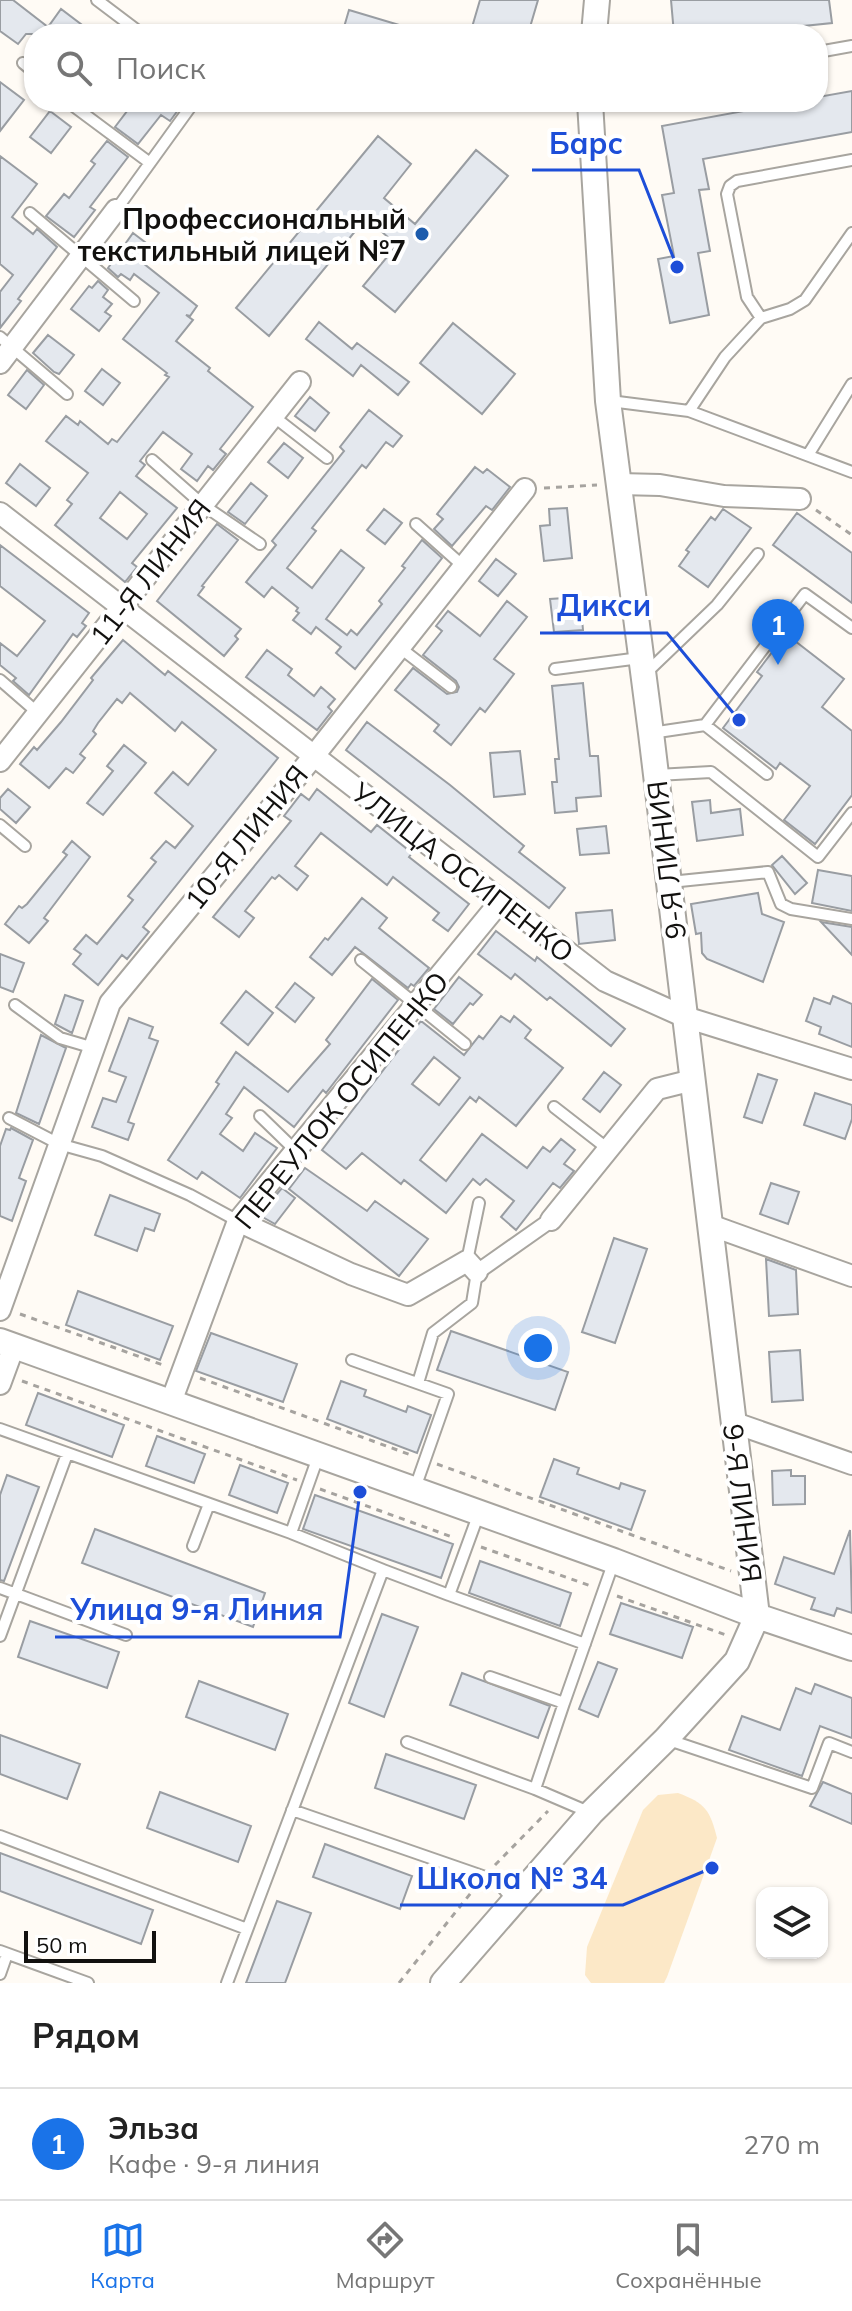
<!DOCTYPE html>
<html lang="ru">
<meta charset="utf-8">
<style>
:root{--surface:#fff;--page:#f6f6f6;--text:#222;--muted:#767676;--line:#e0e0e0;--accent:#1a73e8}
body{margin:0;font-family:Mulish,sans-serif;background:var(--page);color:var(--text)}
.controls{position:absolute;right:24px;bottom:24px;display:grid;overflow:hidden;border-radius:16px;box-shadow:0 2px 6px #0004}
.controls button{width:72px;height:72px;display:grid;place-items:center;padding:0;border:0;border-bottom:2px solid var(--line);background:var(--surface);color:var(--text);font:40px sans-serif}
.scale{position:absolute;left:24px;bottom:20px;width:132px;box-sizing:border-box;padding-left:8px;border:4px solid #12110f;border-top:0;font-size:22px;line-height:28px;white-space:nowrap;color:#12110f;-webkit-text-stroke:6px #fff;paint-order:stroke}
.you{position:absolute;left:538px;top:1348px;width:28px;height:28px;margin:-20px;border:6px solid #fff;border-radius:50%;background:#1a73e8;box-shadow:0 0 0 12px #1a73e833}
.badge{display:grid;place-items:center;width:52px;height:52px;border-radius:50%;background:var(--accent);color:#fff;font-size:26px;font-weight:700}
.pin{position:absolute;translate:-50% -66px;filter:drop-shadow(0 2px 4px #0008)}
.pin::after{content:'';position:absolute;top:42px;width:28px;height:24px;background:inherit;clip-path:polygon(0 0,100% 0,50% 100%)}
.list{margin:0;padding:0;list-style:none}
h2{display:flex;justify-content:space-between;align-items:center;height:104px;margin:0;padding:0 32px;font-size:34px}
h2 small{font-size:26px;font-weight:400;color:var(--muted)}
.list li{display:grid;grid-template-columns:52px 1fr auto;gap:24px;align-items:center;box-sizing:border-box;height:112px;padding:0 32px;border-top:2px solid var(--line)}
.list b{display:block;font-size:30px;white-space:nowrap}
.list p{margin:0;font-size:26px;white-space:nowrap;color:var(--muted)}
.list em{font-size:26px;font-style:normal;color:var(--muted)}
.icon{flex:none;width:44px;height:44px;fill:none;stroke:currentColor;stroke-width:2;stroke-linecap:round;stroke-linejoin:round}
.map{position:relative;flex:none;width:852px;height:1983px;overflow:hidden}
.search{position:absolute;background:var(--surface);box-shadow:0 2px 6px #0004;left:24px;right:24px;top:24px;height:88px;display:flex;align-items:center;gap:20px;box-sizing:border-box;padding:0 28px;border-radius:32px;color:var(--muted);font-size:30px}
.sheet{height:216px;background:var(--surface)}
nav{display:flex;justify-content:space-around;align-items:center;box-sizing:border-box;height:112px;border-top:2px solid var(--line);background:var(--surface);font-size:22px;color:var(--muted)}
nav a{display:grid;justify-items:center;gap:4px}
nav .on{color:var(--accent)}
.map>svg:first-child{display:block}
</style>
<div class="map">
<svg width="852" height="1983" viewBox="0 0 852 1983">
<rect width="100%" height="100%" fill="#fffbf5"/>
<path fill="#fce8c7" d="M678,1793C705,1803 710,1810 717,1838L667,1977L664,1983H591L585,1975L587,1947L643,1810L658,1795Z"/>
<path fill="#e4e8ee" stroke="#999da2" stroke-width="2" fill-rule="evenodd" d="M0,0H13L48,27L61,9L94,34H26L18,44L0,31Z
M480,0H538L528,34H470Z
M671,0H829L832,23L726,34H674Z
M349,10L416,30V34H342Z
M0,82L24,100L0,131Z
M852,91V132L703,159L709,189L699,190L710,251L698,253L709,315L670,323L658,259L674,256L662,195L674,193L662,126L792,102H818V97Z
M134,102H184L170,121L161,115L138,144L115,127Z
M50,111L71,127L51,153L30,137Z
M378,136L411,164L384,198L415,224L476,150L508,176L395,312L363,286L397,245L366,218L269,336L236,308Z
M107,141L128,157L90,207L95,210L74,237L46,216L64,194L69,198L95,164L91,161Z
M0,156L37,184L12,217L33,234L37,229L57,247L18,299L21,301L0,328V292L13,275L0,264Z
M133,233L154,249L143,263L197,306L190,316L186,315L193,320L176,341L210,368L208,371L253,407L220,449L226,454L213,470L208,466L197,481L181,469L192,454L163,432L140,461L145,465L136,476L177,508L132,563L137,567L125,582L55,525L72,504L67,500L88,473L46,441L66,416L78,425L80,421L108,444L112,439L117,442L169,377L165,375L167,373L123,339L159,293L134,274L130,280L121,274L118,277L108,268ZM120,492L147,514L127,539L100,518Z
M98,281L108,290L103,297L112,304L105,312L111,316L99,331L71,309L89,286L92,288Z
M319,322L352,349L357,343L409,382L398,395L361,365L353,376L306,339Z
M453,323L515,374L482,414L420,363Z
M48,335L74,355L59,374L54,372L33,353Z
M102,369L120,383L103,405L85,391Z
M27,370L44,385L26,409L8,395Z
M310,397L329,413L315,431L295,416Z
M369,410L402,436L393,447L386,442L366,468L362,465L312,528L316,531L287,568L312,588L341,550L364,568L326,619L347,635L351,630L357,635L382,604L379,601L405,568L402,566L422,540L442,558L355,669L336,653L341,647L316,627L311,634L293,620L299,613L296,611L298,608L272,587L264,597L246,582L276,545L272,541L344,451L340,447Z
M284,443L303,458L288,478L268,462Z
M20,464L50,488L36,506L6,483Z
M475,467L483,473L487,469L510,487L492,510L486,506L452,546L434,529L443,519L437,514Z
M251,483L267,496L245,524L228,512Z
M567,508L572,558L544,561L540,526L550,525L549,509Z
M384,509L402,523L385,544L367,530Z
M723,509L751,528L708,587L679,566L689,552L686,550L711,517L715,520Z
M797,513L852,553V603L773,545Z
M217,524L238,540L202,586L204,587L198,595L241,629L235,636L238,639L224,656L157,601Z
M0,545L89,613L82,623L86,626L77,637L73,634L29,695L13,681L16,678L0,665V643L17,656L45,621L0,586Z
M496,559L516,574L498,596L479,581Z
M580,597L583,630L554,632L550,599Z
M507,601L527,617L494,659L514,674L485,712L480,708L451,745L434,731L439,725L395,690L413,668L447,694L457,692L459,687L456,681L423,655L442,631L436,626L448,611L480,636Z
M786,634L844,679L822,707L852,731V795L815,844L784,820L810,786L780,763L776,769L723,728L762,676L757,672Z
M123,640L165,675L168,671L278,758L143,927L149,932L127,959L122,955L98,985L73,964L81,954L74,949L86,935L97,944L133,900L128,896L156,862L151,858L166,841L175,848L193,826L155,793L173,772L188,785L216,750L182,722L175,731L130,693L122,703L117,699L98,723L93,731L96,734L80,754L85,758L73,773L66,768L49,788L20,764L34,747L37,750L61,722L93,680L91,678Z
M267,650L292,669L288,675L314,696L321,687L335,699L328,707L332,711L317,730L246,677Z
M583,683L590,756H598L601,796L576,798L577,811L555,813L552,782H557L555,759H559L552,686Z
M367,722L450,785L524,846L519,852L565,888L549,908L346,750Z
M124,745L146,763L103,815L87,803L113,771L107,766Z
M520,751L525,794L494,797L490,753Z
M8,789L30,807L16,823L0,809V798Z
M317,789L371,832L377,825L412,853L409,857L469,904L448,931L433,920L439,913L393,877L387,885L321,833L295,866L308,876L297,890L279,875L275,879L272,877L245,911L254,918L239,937L213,917L291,821L284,816L301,794L309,800Z
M710,800L711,813L740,809L743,835L697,841L692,802Z
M606,826L609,853L580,855L577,829Z
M72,841L90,857L44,918L48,921L29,943L5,924L19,906L22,908L27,904L67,855L63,852Z
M782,856L807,883L795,894L772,865Z
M818,870L852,876V911L812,903Z
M758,893L762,914L784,922L763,982L707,959L702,953L701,933L696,934L691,904Z
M362,898L387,918L379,928L429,968L414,986L411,984L408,988L355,947L332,975L310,957L325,938L328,940Z
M612,910L615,940L579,944L576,913Z
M821,922L852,927V955Z
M496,931L535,961L537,957L625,1029L611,1046L550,997L547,1000L515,974L511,979L478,954Z
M0,954L24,963L13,992L0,987Z
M459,977L482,995L473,1005L470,1003L453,1024L434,1009Z
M372,979L398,1000L326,1093L323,1090L294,1127L244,1087L226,1114L232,1118L220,1134L243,1151L255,1133L277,1148L240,1198L202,1172L197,1179L168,1160L219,1084L216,1082L236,1052L288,1092L330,1044L326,1040Z
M295,983L314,998L295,1022L276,1007Z
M246,991L273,1013L248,1045L221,1023Z
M65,995L83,1001L72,1033L55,1024Z
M833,996L852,1004V1047L819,1034L821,1027L806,1021L814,998L830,1004Z
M501,1016L510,1022L514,1016L531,1030L525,1038L563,1068L516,1126L479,1097L476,1102L470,1097L420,1160L446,1181L482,1134L527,1168L543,1147L550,1152L561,1139L575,1150L564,1164L574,1171L560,1188L553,1183L516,1230L501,1217L514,1201L486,1179L480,1185L473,1179L446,1213L404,1180L401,1184L362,1153L346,1169L322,1150L421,1021L464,1055L479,1036L483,1039ZM434,1057L460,1078L439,1105L412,1084Z
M129,1018L153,1027L149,1038L158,1041L128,1122L134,1124L128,1140L92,1127L103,1098L116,1102L126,1077L109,1071Z
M41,1035L66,1048L39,1124L16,1113Z
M604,1072L621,1085L600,1112L583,1099Z
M758,1074L777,1080L762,1123L744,1117Z
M815,1093L852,1105V1119L845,1139L804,1125Z
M11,1128L33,1140L19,1178L26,1181L12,1221L0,1216V1146L6,1129L10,1130Z
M305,1168L367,1211L375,1201L428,1239L399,1276L289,1189Z
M771,1183L799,1192L788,1224L760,1214Z
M282,1188L295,1198L275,1224L259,1215Z
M110,1195L160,1214L154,1231L145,1228L137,1251L95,1235Z
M614,1238L647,1249L615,1343L582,1332Z
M766,1259L796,1270L798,1314L769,1316Z
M78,1291L173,1326L160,1360L66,1325Z
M451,1331L568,1372L555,1410L437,1370Z
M211,1333L297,1364L283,1402L196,1371Z
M800,1350L803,1400L772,1402L769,1352Z
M341,1381L366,1390L364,1396L406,1412L408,1406L431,1415L417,1453L327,1419Z
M38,1393L124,1425L112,1457L26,1425Z
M157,1436L205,1454L194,1483L146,1466Z
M554,1459L579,1468L577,1474L619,1489L621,1483L645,1491L631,1530L540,1497Z
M240,1465L288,1483L277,1513L229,1495Z
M791,1470V1476H805V1504L773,1505L772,1471Z
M7,1475L39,1487L4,1581L0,1580V1495Z
M315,1495L453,1544L441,1578L303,1529Z
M95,1529L265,1593L253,1627L82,1563Z
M850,1530L852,1613L837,1608L834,1616L811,1609L815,1598L775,1584L784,1557L834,1574Z
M480,1561L571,1593L560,1626L469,1593Z
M621,1603L693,1627L682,1658L610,1634Z
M382,1614L418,1627L384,1717L349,1703Z
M30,1621L119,1652L107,1688L18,1657Z
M598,1662L617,1669L598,1717L579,1709Z
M462,1673L550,1706L538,1738L450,1705Z
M199,1681L288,1714L275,1750L186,1717Z
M815,1684L852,1698V1738L820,1726L802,1776L729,1750L742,1716L780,1730L796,1688L811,1694Z
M0,1735L80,1764L67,1799L0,1774Z
M386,1754L476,1785L464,1819L375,1788Z
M823,1782L852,1794V1824L810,1806Z
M160,1792L251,1826L238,1862L147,1828Z
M325,1844L412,1876L400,1909L313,1877Z
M0,1853L153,1910L141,1944L0,1891Z
M277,1901L311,1913L285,1983H246Z"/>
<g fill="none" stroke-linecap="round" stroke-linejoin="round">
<defs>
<path id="service" d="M97,0L142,34
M818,52L852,46
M23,63L34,72
M68,102L150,163
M116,210L194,102
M30,213L134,301
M761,318L747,297L727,194L730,186L737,181L852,160
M0,337L67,394
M610,401L689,411L725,357L761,318L790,309L805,300L852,233
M689,411L852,472
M273,416L327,458
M808,455L852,384
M152,460L203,505L260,544
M416,524L463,566
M399,647L451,687
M555,669L640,658
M644,675L717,605L758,554
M0,680L38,713
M705,725L767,774
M651,733L705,725L805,594L852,628
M657,775L711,772L818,857L852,813
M0,825L25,846
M670,882L768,872L781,904L791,909L852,919
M361,960L465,1044
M15,1005L60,1038L94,1048
M554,1107L608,1149
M260,1116L296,1151
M9,1118L59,1144L102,1156L190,1195L238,1221
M467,1261L479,1203
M352,1360L448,1394L415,1488
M418,1383L433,1333L472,1303L477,1272
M0,1429L291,1533L318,1457
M291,1533L383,1570
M193,1546L209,1504
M0,1588L126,1635
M449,1595L585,1644
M0,1636L67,1454
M490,1677L564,1703L535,1789L591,1813
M564,1703L614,1561
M666,1739L812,1788L829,1743L852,1752
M407,1742L535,1789
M292,1810L497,1881L513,1900
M0,1836L247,1929
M0,1951L88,1983
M0,1974L7,1954
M227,1983L383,1570L449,1595L479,1513"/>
<path id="pedestrian" d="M477,1272L551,1220"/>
<path id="minor" d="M0,363L116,210
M619,484L660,485L724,496L800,499
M0,513L605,981L685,1017L852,1069
M0,761L300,382
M551,1220L657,1089L693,1080
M238,1221L351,1274L408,1295L467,1261L477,1272
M710,1225L852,1276
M0,1310L110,1003L313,757L525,489
M0,1384L14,1346
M171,1402L238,1221L500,902
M732,1422L852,1464"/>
<path id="tertiary" d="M594,34L597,0
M0,1341L614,1561L757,1616L852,1648
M443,1983L591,1813L666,1739L737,1661L757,1616L651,733L608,401L590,102"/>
</defs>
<use href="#service" stroke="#a8a59f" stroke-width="14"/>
<use href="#pedestrian" stroke="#a8a59f" stroke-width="18"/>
<use href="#minor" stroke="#a8a59f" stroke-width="24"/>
<use href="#tertiary" stroke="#a8a59f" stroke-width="28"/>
<path stroke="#a6a39f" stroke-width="3" stroke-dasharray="6 6" stroke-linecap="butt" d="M544,488L597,485
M816,510L852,535
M20,1314L163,1365
M200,1378L411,1455
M22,1381L297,1480
M437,1464L731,1571
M320,1489L455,1538
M481,1547L591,1586
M617,1596L726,1635
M495,1865L548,1811
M399,1983L474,1889"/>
<use href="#service" stroke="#fff" stroke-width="10"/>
<use href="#pedestrian" stroke="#fff" stroke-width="14"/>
<use href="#minor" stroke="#fff" stroke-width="20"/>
<use href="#tertiary" stroke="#fff" stroke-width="24"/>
</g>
<circle fill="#1c5bac" stroke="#fff" stroke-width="3" cx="422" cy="234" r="8"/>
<g text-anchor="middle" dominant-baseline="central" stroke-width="8" stroke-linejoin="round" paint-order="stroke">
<g font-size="28" font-weight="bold" fill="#12110f" stroke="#fff" text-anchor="end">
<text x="406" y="218">Профессиональный<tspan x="406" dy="32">текстильный лицей №7</tspan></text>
</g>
<g font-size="28" fill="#12110f" stroke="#fff">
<text transform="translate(150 572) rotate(-52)">11-Я ЛИНИЯ</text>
<text transform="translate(246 837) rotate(-51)">10-Я ЛИНИЯ</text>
<text transform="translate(666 860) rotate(-97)">9-Я ЛИНИЯ</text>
<text transform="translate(463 872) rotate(38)">УЛИЦА ОСИПЕНКО</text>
<text transform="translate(341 1100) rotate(-51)">ПЕРЕУЛОК ОСИПЕНКО</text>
<text transform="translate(743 1503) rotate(83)">9-Я ЛИНИЯ</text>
</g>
</g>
<path fill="none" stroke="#1d4ed8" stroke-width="3" d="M677 267L639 170H532M739 720L667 633H540M360 1492L340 1637H55M712 1868L623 1905H400"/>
<g fill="#1d4ed8" stroke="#fff" stroke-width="3">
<circle cx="677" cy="267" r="8"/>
<circle cx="739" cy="720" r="8"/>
<circle cx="360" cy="1492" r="8"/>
<circle cx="712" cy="1868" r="8"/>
</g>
<g font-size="30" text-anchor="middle" font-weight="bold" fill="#1d4ed8" stroke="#fff" stroke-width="8" stroke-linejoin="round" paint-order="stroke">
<text x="586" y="154">Барс</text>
<text x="604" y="616">Дикси</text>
<text x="197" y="1620">Улица 9-я Линия</text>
<text x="512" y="1889">Школа № 34</text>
</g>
</svg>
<div class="controls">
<button><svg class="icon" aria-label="layers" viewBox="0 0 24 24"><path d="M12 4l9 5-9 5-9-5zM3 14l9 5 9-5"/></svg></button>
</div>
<div class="scale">50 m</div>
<div class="you"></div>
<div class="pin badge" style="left:778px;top:665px">1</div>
<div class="search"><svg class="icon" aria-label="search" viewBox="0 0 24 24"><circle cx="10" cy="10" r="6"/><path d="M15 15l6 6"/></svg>Поиск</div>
</div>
<section class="sheet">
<h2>Рядом<small></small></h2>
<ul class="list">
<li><span class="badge">1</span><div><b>Эльза</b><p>Кафе · 9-я линия</p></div><em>270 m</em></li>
</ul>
</section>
<nav>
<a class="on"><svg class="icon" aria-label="map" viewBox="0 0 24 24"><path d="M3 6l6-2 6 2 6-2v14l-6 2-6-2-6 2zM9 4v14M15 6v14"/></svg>Карта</a>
<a><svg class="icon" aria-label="directions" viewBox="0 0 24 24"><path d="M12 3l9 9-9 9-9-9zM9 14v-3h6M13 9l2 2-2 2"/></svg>Маршрут</a>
<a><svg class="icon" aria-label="saved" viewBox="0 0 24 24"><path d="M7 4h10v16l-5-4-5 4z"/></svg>Сохранённые</a>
</nav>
